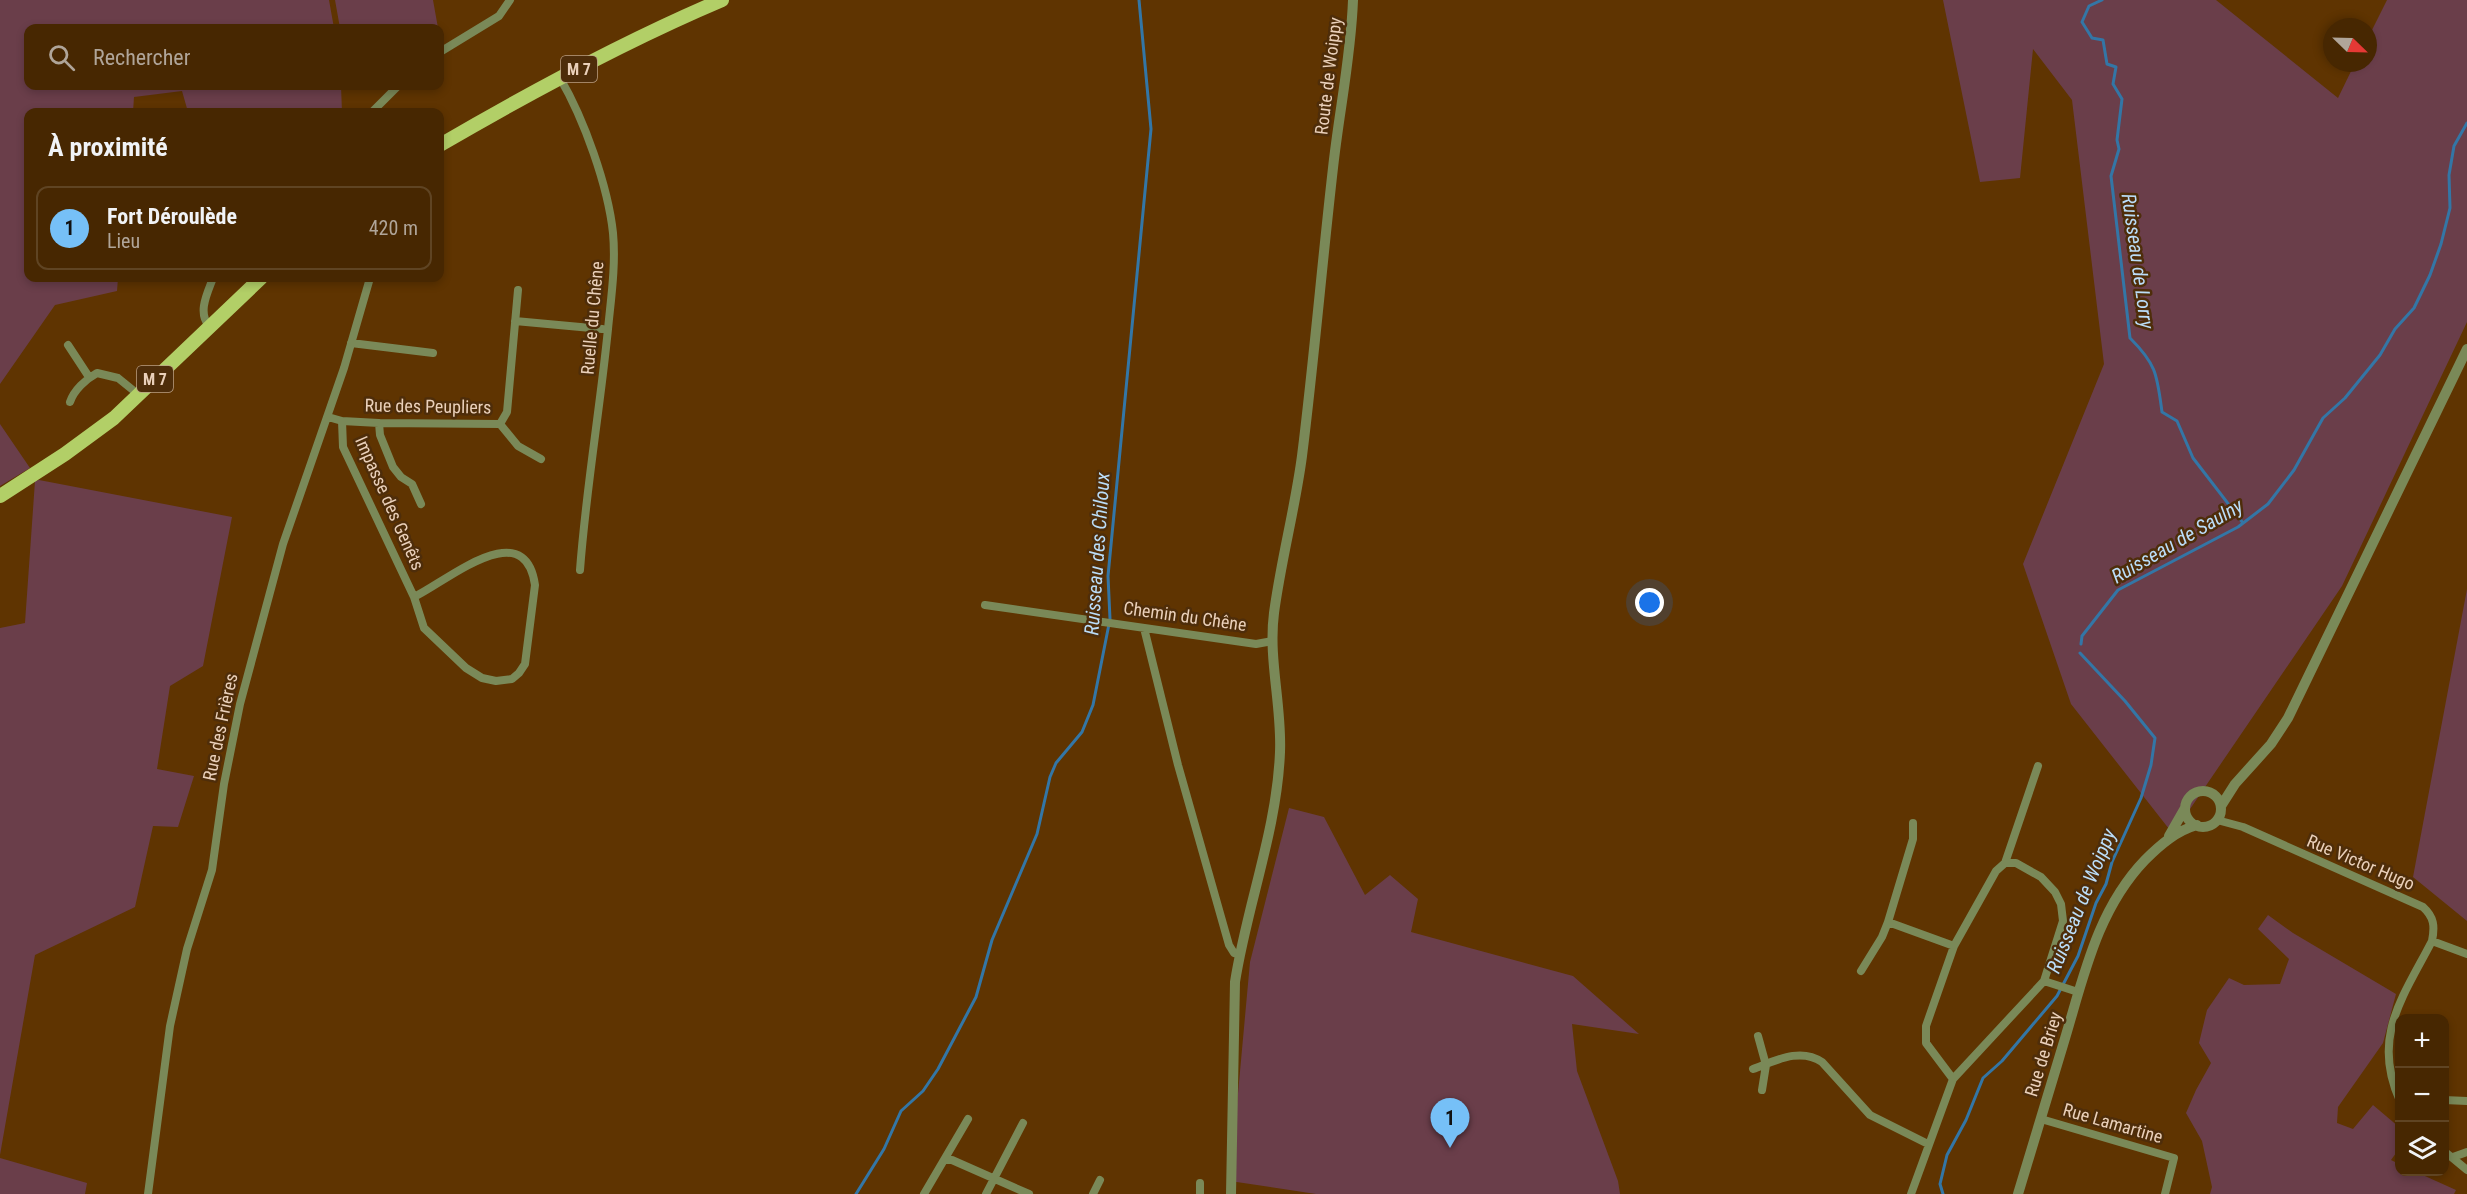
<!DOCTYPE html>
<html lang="fr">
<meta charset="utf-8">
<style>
:root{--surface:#472701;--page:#4e2f0b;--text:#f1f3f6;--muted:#b0a599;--line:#5f4423;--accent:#76c0f7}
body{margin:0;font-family:"Roboto Condensed",sans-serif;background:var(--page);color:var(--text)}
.controls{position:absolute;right:18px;bottom:18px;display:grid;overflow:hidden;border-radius:12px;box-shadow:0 3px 9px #0003}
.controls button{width:54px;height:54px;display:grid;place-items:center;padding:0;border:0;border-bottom:2px solid var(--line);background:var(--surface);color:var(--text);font:30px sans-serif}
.compass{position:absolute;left:2323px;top:18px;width:54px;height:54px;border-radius:50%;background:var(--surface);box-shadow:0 3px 9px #0003;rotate:113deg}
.you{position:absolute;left:1650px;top:603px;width:21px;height:21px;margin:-15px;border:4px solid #fff;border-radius:50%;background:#1a73e8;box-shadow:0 0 0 9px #1a73e833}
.badge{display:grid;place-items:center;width:39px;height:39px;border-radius:50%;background:var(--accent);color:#111;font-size:20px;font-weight:700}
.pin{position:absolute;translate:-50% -50px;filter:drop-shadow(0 2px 3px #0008)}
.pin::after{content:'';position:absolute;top:32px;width:21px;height:18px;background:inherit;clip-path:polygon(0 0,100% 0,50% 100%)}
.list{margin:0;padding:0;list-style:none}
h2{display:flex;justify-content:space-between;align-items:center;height:78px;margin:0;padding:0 24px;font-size:26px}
h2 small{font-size:20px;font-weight:400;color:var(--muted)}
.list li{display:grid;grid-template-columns:39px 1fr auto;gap:18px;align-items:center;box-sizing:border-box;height:84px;margin:0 12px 12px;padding:0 12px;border:2px solid var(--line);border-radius:12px}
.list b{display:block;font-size:22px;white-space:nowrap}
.list p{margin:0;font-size:20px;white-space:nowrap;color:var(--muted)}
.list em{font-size:20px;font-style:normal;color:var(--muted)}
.icon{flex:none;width:33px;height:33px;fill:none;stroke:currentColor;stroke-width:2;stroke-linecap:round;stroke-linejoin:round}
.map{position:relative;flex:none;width:2467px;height:1194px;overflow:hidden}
.search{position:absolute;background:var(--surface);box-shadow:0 3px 9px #0003;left:24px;top:24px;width:420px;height:66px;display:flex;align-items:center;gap:15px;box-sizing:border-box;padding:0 21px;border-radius:12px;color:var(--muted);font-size:22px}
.panel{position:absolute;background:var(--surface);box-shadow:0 3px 9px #0003;left:24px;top:108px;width:420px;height:174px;border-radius:12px}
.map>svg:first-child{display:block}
</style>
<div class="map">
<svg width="2467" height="1194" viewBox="0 0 2467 1194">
<rect width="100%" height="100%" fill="#5f3401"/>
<path fill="#6a3e4a" d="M0,0H329L334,28H28V86H341L342,112H188L182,91L134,97L133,112H28V278H118L117,291L55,305L0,384Z
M335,0H433L438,28H340Z
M1943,0H2216L2338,98L2355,63H2368V38L2387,0H2467V322L2342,586L2173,834L2071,704L2023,564L2104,364L2072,100L2033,49L2020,178L1980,182Z
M0,424L30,468L0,486Z
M39,480L232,517L203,666L170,686L157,769L194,776L178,827L153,826L135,907L35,955L0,1155V628L25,623L35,481Z
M2467,589V921L2413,877Z
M1289,808L1324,817L1365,895L1390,875L1418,899L1411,932L1573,976L1639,1034L1572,1024L1577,1071L1618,1181L1620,1194H1316L1230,1181L1250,962Z
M2268,915L2293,933L2396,994L2383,1043L2338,1107L2337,1123L2353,1129L2373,1105L2399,1127V1149L2391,1160L2399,1164L2400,1172H2416L2456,1190L2454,1194H2210L2212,1187L2202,1141L2186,1113L2196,1090L2211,1063L2199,1043L2207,1010L2229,978L2244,985L2280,984L2289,959L2258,929Z
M0,1158L87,1183L85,1194H0Z"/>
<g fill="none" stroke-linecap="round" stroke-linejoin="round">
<path stroke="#3376a6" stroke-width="3" d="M2102,0L2089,6L2082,22L2092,38L2103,40L2107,64L2116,67L2113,84L2122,99L2117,140L2119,149L2111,176L2130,338C2157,365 2157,375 2162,412L2177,421L2193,458L2243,523
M2081,644L2082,636L2118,590L2238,527L2268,504L2294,470L2323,418L2345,398L2380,355L2395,329L2414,308L2430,275L2441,244L2450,208L2449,175L2454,146L2467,123
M856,1194L884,1149L901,1111L923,1091L938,1069L976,997L992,940L1037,834L1050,777L1056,763L1082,732L1093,705L1110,619L1108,576L1151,129L1139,0
M1943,1194L1940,1184L1947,1155L1966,1120L1983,1078L2002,1061L2057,996L2078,956L2096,903L2106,884L2112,862L2141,798L2151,765L2155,738L2125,701L2080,653"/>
<path stroke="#7a8958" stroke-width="8" d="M440,52L499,16L510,0
M560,78C584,119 608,186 613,233C616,265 611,298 608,329C600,409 586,489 580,570
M372,112L398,86
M515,321L602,329
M209,326C197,312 208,292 213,278
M351,343L433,353
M68,345L89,377
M70,402C74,390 86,379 97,373L118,378L139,395
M328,417L342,421L379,423L500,424L507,412L518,290
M342,421L343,447L414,597L424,628L466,668L482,678L496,681L512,679L519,673L525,664L535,585C525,513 446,582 414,597
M379,423L380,435L393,467L401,477L412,484L421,504
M500,424L518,446L541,459
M985,605L1256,644L1273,641
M1144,628L1178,765L1229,945L1234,953L1239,954
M2217,820L2243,827L2423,907C2434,917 2435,926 2432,941L2467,954
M1913,823V839L1888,922L1954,946
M2005,863H2016L2041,877L2055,892L2061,904L2063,921L2044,981L1953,1079L1926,1043V1026L1954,946L1996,871Z
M2005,863L2038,766
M1861,971L1882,937L1888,922
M2044,981L2078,992
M1758,1036L1766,1065L1762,1090
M1753,1069C1775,1061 1800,1047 1822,1062L1870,1115L1928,1144
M2444,1100L2467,1101
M2400,1101C2371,1037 2403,997 2432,941
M2041,1119L2174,1158L2165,1194
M2444,1151L2467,1170
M2453,1157L2467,1152
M945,1160H952L1029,1194
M148,1194L170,1026L187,949L212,870L224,784L240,704L283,544L344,368L370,278
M924,1194L968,1119
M986,1194L1023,1123
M1093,1194L1100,1180
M1200,1194V1183
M1911,1194L1953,1079"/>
<path stroke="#7a8958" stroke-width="10" d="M2185 809a18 18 0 1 1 36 0a18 18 0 1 1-36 0Z
M2221,806L2235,784L2271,744L2288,718L2467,349
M2169,836L2185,808
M1231,1194L1235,982C1247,905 1277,830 1280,752C1282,706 1268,659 1274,613C1281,560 1295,509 1302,456C1314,360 1322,264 1333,168C1339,112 1351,57 1353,0
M2018,1194C2033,1144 2048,1095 2063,1045C2083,980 2096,911 2145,860C2160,845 2176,831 2197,825"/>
<path stroke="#b2cf67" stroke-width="14" d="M440,145C531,92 625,41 722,0
M0,496L65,454L114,418L261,278"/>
</g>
<g text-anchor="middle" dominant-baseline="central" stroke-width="5" stroke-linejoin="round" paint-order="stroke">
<g fill="#4e2d0a" stroke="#bb9f85" stroke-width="1.5">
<rect x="561" y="56" width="36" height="26" rx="4.5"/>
<rect x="137" y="366" width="36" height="26" rx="4.5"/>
</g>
<g font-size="16" font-weight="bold" fill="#ead0ba">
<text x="579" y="69">M 7</text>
<text x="155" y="379">M 7</text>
</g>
<g font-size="18" fill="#ead0ba" stroke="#4e2d0a">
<text transform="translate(1328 76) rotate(-83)">Route de Woippy</text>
<text transform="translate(592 318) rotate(-85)">Ruelle du Chêne</text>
<text transform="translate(428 406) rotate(1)">Rue des Peupliers</text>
<text transform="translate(390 503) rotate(66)">Impasse des Genêts</text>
<text transform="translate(1185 616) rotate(8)">Chemin du Chêne</text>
<text transform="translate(220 727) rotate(-78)">Rue des Frières</text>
<text transform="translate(2361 862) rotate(23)">Rue Victor Hugo</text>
<text transform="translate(2043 1054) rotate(-73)">Rue de Briey</text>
<text transform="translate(2113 1123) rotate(16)">Rue Lamartine</text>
</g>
<g font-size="20" font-style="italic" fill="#bbddf8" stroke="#4e2d0a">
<text transform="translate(2138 261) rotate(82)">Ruisseau de Lorry</text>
<text transform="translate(2177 541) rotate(-30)">Ruisseau de Saulny</text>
<text transform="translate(1097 554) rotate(-86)">Ruisseau des Chiloux</text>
<text transform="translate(2081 901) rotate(-68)">Ruisseau de Woippy</text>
</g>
</g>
</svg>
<div class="controls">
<button>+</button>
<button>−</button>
<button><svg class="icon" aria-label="layers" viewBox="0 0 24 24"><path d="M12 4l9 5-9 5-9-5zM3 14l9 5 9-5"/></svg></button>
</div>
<svg class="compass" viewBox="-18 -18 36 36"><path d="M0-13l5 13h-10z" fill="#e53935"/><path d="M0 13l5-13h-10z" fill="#b0a599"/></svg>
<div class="you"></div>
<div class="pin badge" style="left:1450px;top:1148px">1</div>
<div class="search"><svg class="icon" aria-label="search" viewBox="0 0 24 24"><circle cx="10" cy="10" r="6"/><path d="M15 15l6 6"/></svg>Rechercher</div>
<section class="panel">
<h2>À proximité<small></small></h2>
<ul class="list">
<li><span class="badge">1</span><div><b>Fort Déroulède</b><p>Lieu</p></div><em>420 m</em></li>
</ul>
</section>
</div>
